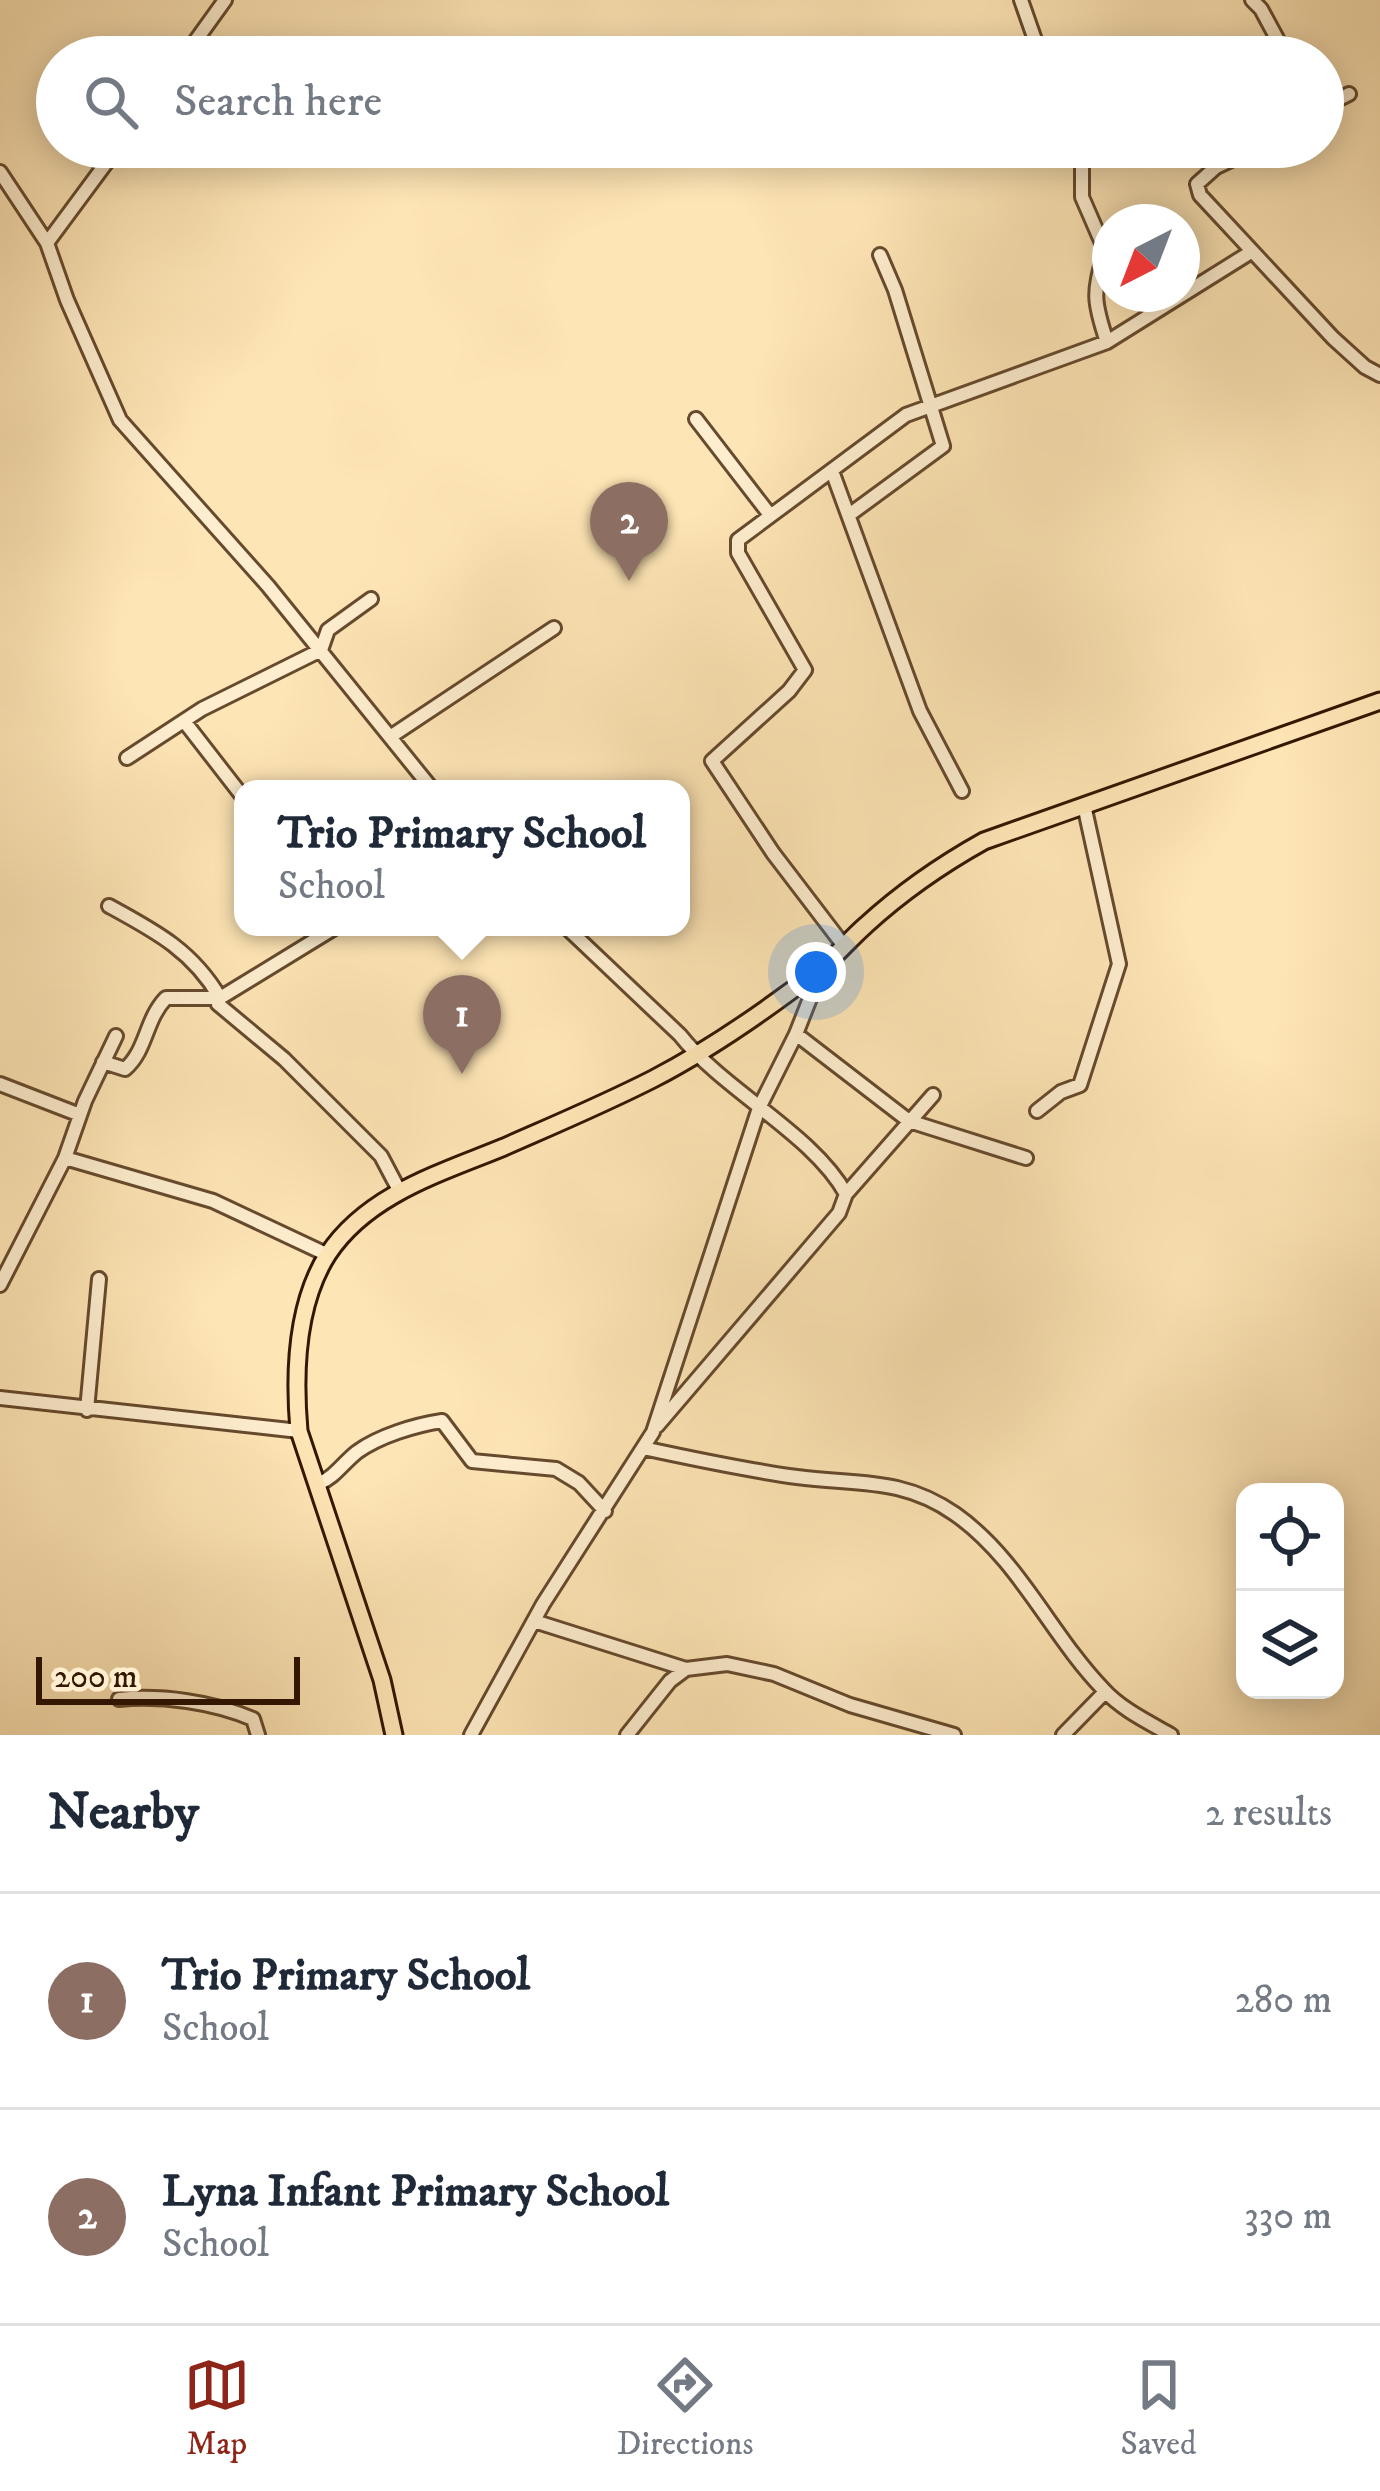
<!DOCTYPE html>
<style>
:root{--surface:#fff;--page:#f6f6f7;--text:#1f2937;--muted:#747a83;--line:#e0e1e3;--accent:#8f2418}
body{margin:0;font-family:"IM FELL DW Pica",serif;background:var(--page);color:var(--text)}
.controls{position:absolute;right:36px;bottom:36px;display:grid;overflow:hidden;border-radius:24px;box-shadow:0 6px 30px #0003}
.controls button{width:108px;height:108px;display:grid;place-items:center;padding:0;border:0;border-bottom:3px solid var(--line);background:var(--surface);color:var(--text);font:60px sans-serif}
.compass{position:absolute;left:1092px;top:204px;width:108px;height:108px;border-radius:50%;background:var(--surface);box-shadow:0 6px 30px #0003;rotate:222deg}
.scale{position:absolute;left:36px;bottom:30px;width:264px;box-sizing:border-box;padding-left:12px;border:6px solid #341700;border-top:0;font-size:33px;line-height:42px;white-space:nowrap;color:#341700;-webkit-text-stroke:9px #feeecf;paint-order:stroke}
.you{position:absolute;left:816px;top:972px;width:42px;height:42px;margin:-30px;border:9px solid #fff;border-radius:50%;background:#1a73e8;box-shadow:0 0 0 18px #1a73e833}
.badge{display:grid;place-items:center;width:78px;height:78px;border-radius:50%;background:var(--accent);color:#fff;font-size:39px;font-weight:700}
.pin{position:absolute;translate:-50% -99px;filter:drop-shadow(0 3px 6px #0008)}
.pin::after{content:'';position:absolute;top:63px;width:42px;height:36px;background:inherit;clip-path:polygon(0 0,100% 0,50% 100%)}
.popup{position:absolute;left:234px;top:780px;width:456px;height:156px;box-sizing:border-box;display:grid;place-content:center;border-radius:24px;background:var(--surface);filter:drop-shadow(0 3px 9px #0005);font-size:39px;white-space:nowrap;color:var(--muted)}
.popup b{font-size:45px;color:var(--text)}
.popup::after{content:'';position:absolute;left:50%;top:100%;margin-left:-24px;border:24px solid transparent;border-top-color:var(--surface)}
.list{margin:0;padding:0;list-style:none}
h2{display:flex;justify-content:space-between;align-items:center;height:156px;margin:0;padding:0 48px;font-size:51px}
h2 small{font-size:39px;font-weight:400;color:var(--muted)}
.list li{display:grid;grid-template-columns:78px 1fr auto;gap:36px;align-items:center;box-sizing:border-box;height:216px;padding:0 48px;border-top:3px solid var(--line)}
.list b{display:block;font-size:45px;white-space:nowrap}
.list p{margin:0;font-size:39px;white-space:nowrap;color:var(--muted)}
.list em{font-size:39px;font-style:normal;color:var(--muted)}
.icon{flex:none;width:66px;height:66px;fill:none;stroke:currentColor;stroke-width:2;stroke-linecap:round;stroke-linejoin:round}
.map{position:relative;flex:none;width:1380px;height:1735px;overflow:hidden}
.search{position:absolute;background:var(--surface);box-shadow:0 6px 30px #0003;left:36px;right:36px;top:36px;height:132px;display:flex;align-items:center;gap:30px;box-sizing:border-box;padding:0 42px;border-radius:66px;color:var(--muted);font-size:45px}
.sheet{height:588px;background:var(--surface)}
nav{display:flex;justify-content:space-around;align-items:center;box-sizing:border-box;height:168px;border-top:3px solid var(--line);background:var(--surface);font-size:33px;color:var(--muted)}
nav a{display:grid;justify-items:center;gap:6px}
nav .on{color:var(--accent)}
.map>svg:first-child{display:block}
</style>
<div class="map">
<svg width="1380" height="1735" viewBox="0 0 1380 1735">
<rect width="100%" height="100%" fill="#fee5b5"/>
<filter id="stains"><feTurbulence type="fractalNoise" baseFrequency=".00167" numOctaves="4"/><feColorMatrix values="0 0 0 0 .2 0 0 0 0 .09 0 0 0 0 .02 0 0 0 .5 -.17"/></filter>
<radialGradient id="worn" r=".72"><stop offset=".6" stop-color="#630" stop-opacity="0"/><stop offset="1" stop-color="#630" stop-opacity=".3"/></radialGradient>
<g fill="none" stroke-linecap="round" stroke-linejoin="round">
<defs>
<path id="minor" d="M1021,0L1041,57
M1252,0L1261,9L1287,57
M184,57L225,0
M1323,107L1349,94
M1082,147V197L1105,250C1094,293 1092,297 1107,342
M1258,147L1216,167L1197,184L1200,195L1333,338L1365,367L1380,375
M0,172L47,243L67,300L120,420L268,586L432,789
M47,243L118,147
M696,419L770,515
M832,471L920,711L962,791
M849,515L943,446L895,290L880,255
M184,721L243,797
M390,737L554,628
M127,758L202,709L321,650L328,630L371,599
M336,927L220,998L218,1004L284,1059L381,1156L400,1192
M566,927L680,1035C724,1091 813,1134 846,1194L839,1213L657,1426
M844,946L773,853L712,761L789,691L805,670L738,553V540L906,415L1107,342L1251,252
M796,1034L909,1121L1026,1158
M103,1062L125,1069C147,1050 145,1020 166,998H220C193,951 155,931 109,906
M0,1084L80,1115
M1037,1111L1061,1092L1080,1085L1119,964L1084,805
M65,1158L213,1201L328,1255
M846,1194L933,1095
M0,1285L65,1158L85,1101L116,1036
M0,1398L299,1431
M87,1410L99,1279
M643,1448C694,1459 745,1470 797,1477C857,1485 902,1477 955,1514C1019,1559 1050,1634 1103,1689C1121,1709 1148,1722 1171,1735
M318,1484C335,1477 342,1464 357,1452C379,1436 415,1425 442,1421L472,1461L556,1469L579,1483L605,1511
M534,1621L686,1669L727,1664L774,1674L850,1705L954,1735
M119,1699C162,1695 213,1702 253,1719L258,1735
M471,1735L543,1604L653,1432L759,1108L796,1034L822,968
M627,1735L670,1681L686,1669
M1063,1735L1105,1692"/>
<path id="major" d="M394,1735L382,1680L299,1431C294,1374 296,1304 328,1254C368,1194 441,1173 504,1147C554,1125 604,1104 653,1079C711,1049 768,1009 820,969C836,956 850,939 866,925C902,892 941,865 984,841L1380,701"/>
</defs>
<use href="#minor" stroke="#664a2d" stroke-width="18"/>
<use href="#major" stroke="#341700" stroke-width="21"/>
<use href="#minor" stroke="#feeecf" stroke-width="12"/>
<use href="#major" stroke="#fee5b5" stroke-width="15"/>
</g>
<rect width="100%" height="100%" filter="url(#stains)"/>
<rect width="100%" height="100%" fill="url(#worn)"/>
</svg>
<div class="controls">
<button><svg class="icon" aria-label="locate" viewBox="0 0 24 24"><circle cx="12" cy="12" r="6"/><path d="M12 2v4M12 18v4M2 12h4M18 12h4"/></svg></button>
<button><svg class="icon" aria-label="layers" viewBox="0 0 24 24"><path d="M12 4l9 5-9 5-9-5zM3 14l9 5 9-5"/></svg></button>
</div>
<svg class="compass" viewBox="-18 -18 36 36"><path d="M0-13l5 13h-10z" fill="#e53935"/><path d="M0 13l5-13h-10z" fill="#747a83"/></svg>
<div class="scale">200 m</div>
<div class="you"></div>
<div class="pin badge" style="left:462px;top:1074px;background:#8d6e63">1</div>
<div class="popup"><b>Trio Primary School</b>School</div>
<div class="pin badge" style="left:629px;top:581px;background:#8d6e63">2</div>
<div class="search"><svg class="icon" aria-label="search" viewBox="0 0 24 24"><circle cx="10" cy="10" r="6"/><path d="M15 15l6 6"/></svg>Search here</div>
</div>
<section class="sheet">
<h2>Nearby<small>2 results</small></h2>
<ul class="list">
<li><span class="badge" style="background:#8d6e63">1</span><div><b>Trio Primary School</b><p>School</p></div><em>280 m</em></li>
<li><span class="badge" style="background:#8d6e63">2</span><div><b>Lyna Infant Primary School</b><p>School</p></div><em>330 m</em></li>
</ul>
</section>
<nav>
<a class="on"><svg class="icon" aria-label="map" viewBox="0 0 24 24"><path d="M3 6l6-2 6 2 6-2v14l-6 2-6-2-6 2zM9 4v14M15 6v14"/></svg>Map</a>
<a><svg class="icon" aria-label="directions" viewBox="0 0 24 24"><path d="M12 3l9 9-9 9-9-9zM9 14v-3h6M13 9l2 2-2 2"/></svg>Directions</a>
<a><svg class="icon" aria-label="saved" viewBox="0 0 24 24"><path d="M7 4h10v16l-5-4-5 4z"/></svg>Saved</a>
</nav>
